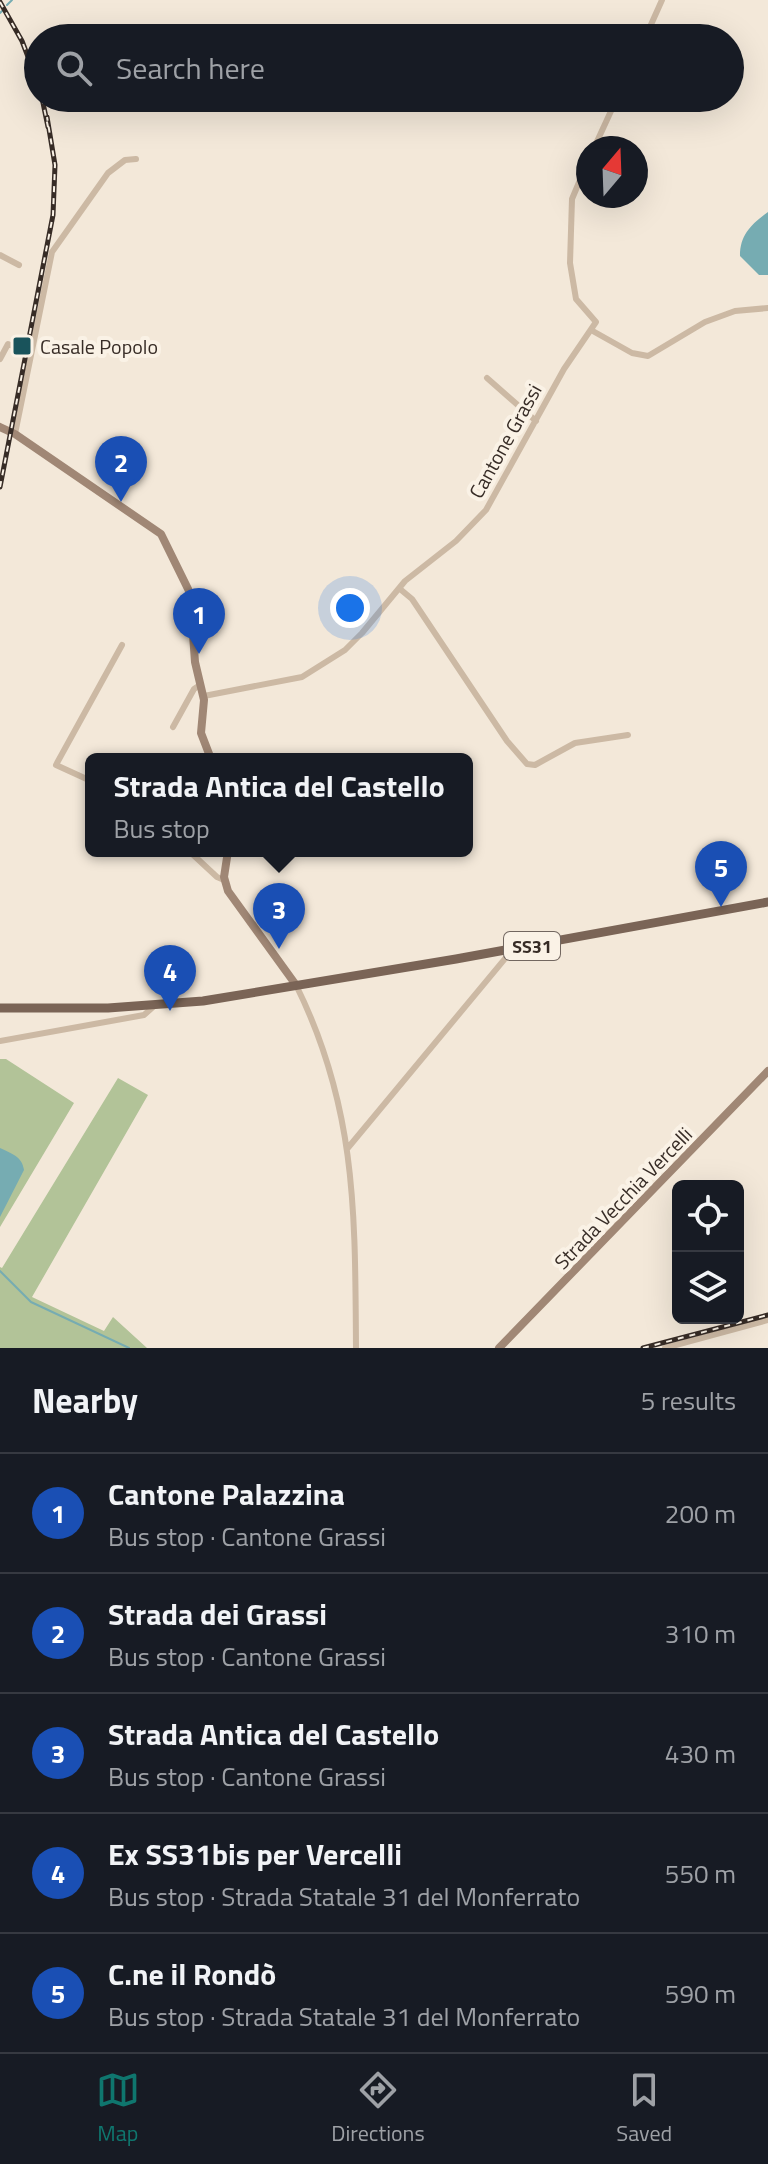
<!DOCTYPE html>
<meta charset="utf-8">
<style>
:root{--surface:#171b24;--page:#20242c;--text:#f1f3f6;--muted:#9ea1a6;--line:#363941;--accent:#0f766e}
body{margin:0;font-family:"Titillium Web",sans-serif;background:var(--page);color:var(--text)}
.controls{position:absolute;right:24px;bottom:24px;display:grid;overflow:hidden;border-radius:12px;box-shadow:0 8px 32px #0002}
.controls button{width:72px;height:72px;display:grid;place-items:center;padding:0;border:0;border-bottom:2px solid var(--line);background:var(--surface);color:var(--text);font:40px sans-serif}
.compass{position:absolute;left:576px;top:136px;width:72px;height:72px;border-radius:50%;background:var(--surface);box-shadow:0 8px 32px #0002;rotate:19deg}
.you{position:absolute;left:350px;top:608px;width:28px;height:28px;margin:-20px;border:6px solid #fff;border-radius:50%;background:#1a73e8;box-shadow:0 0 0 12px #1a73e833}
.badge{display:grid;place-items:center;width:52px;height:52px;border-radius:50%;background:var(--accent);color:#fff;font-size:26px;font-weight:700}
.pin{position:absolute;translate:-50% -66px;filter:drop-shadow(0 2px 4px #0008)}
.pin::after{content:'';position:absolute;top:42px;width:28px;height:24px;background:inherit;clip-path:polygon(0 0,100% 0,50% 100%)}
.popup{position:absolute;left:85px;top:753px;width:388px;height:104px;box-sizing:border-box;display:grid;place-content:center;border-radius:12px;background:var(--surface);filter:drop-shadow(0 2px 6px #0005);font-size:26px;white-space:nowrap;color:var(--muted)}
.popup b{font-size:30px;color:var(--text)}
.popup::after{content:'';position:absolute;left:50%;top:100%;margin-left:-16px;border:16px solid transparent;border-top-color:var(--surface)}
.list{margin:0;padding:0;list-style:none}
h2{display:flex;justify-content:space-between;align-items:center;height:104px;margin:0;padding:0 32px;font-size:34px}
h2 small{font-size:26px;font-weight:400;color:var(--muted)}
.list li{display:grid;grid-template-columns:52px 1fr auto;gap:24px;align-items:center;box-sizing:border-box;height:120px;padding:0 32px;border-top:2px solid var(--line)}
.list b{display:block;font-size:30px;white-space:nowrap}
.list p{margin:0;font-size:26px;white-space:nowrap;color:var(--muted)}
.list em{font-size:26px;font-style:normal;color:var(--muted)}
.icon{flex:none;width:44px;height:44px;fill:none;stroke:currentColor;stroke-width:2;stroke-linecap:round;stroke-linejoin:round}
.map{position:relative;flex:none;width:768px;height:1348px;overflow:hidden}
.search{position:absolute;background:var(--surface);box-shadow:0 8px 32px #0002;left:24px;right:24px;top:24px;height:88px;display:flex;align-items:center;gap:20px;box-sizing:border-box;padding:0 28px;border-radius:44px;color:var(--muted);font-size:30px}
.sheet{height:704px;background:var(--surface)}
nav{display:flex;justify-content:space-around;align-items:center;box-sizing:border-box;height:112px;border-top:2px solid var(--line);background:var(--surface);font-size:22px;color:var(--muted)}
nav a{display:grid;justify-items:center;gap:4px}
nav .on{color:var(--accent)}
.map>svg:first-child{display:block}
</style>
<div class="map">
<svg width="768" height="1348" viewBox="0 0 768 1348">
<rect width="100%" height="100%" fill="#f3e8d9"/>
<path fill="#b2c398" d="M0,1059H6L74,1103L0,1227Z
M118,1078L148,1095L32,1297L104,1331L113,1317L147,1348H0V1267L2,1268Z"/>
<path fill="#76acb2" d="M768,212V275H759L740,256C740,234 752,224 768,212Z
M0,1148C12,1154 22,1156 24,1170L0,1217Z"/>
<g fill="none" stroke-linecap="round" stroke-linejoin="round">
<path stroke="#76acb2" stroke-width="2" d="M7,5L12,0
M0,13L2,11
M0,1271L31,1302L129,1348"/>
<path stroke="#ccb9a4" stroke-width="6" d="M645,38L662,0
M594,148L617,98
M0,255L19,265
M591,330L632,353L648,356L705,322L735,311L768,308
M0,359L8,344L13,346
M487,378L536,421
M15,434L52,252L108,173L125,160L136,159
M400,589L412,599L507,741L527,764L535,765L575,743L628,735
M204,696L302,677L345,650L362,633L405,581L456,541L486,510L564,369L596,322L576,299L570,263L572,199L588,161
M173,727L194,689L200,685
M91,781L56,765L57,763L122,645
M189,851L217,877L224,880
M296,985C357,1108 355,1215 356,1348
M0,1041L144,1015L153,1007
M347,1149L513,949
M665,1348L768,1320"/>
<path stroke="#a08775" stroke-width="8" d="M0,427L15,434L161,534L190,593L195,662L204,700L201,733L211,759
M228,851L224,877L228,891L296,985
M499,1348L768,1071"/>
<path stroke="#7a6456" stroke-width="9" d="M0,1008H108L203,1001L456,959L768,902"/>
<defs>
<path id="rail" d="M0,2L22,41L38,83
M42,98L48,127
M0,487L53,215L55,165L47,117
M643,1348L768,1315"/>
</defs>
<use href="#rail" stroke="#372c26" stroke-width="5"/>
<use href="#rail" stroke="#faf2e6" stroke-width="2" stroke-dasharray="6" stroke-linecap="butt"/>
</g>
<rect fill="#19535b" stroke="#faf2e6" stroke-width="3" x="12" y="336" width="20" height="20" rx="4"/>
<g text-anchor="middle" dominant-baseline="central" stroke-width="8" stroke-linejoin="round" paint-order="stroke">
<rect fill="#faf2e6" stroke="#726760" stroke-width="2" x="504" y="932" width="56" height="28" rx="6"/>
<g font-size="18" font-weight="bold" fill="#372c26">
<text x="532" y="946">SS31</text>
</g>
<g font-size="20" fill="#372c26" stroke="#faf2e6" text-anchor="start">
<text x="40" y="346">Casale Popolo</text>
</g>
<g font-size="20" fill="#372c26" stroke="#faf2e6">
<text transform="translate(505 441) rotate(-61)">Cantone Grassi</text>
<text transform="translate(623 1198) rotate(-46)">Strada Vecchia Vercelli</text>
</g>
</g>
</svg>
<div class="controls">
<button><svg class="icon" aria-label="locate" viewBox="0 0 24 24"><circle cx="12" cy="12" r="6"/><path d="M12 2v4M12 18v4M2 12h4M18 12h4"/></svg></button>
<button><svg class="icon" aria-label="layers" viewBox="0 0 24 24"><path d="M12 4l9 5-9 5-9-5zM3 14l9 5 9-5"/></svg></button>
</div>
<svg class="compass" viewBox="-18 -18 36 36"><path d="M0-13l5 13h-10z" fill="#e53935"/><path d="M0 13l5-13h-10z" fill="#9ea1a6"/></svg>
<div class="you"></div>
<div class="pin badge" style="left:199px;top:654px;background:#1a4fb4">1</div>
<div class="pin badge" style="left:121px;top:502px;background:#1a4fb4">2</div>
<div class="pin badge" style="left:279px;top:949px;background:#1a4fb4">3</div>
<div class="popup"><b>Strada Antica del Castello</b>Bus stop</div>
<div class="pin badge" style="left:170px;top:1011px;background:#1a4fb4">4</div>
<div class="pin badge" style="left:721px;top:907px;background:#1a4fb4">5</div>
<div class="search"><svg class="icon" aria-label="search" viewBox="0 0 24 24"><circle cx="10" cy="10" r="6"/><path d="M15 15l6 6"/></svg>Search here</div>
</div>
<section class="sheet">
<h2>Nearby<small>5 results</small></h2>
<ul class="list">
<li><span class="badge" style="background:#1a4fb4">1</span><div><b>Cantone Palazzina</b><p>Bus stop · Cantone Grassi</p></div><em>200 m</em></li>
<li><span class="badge" style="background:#1a4fb4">2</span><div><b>Strada dei Grassi</b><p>Bus stop · Cantone Grassi</p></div><em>310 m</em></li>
<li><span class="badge" style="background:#1a4fb4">3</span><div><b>Strada Antica del Castello</b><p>Bus stop · Cantone Grassi</p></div><em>430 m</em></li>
<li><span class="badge" style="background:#1a4fb4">4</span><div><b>Ex SS31bis per Vercelli</b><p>Bus stop · Strada Statale 31 del Monferrato</p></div><em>550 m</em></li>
<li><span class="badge" style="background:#1a4fb4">5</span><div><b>C.ne il Rondò</b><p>Bus stop · Strada Statale 31 del Monferrato</p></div><em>590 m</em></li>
</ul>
</section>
<nav>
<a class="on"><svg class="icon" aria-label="map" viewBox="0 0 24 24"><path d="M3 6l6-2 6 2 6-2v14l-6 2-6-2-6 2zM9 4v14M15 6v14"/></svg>Map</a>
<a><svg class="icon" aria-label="directions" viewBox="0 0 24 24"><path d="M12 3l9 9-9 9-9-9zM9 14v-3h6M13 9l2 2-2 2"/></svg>Directions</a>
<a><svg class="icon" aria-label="saved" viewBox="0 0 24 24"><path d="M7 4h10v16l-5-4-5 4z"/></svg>Saved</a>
</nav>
